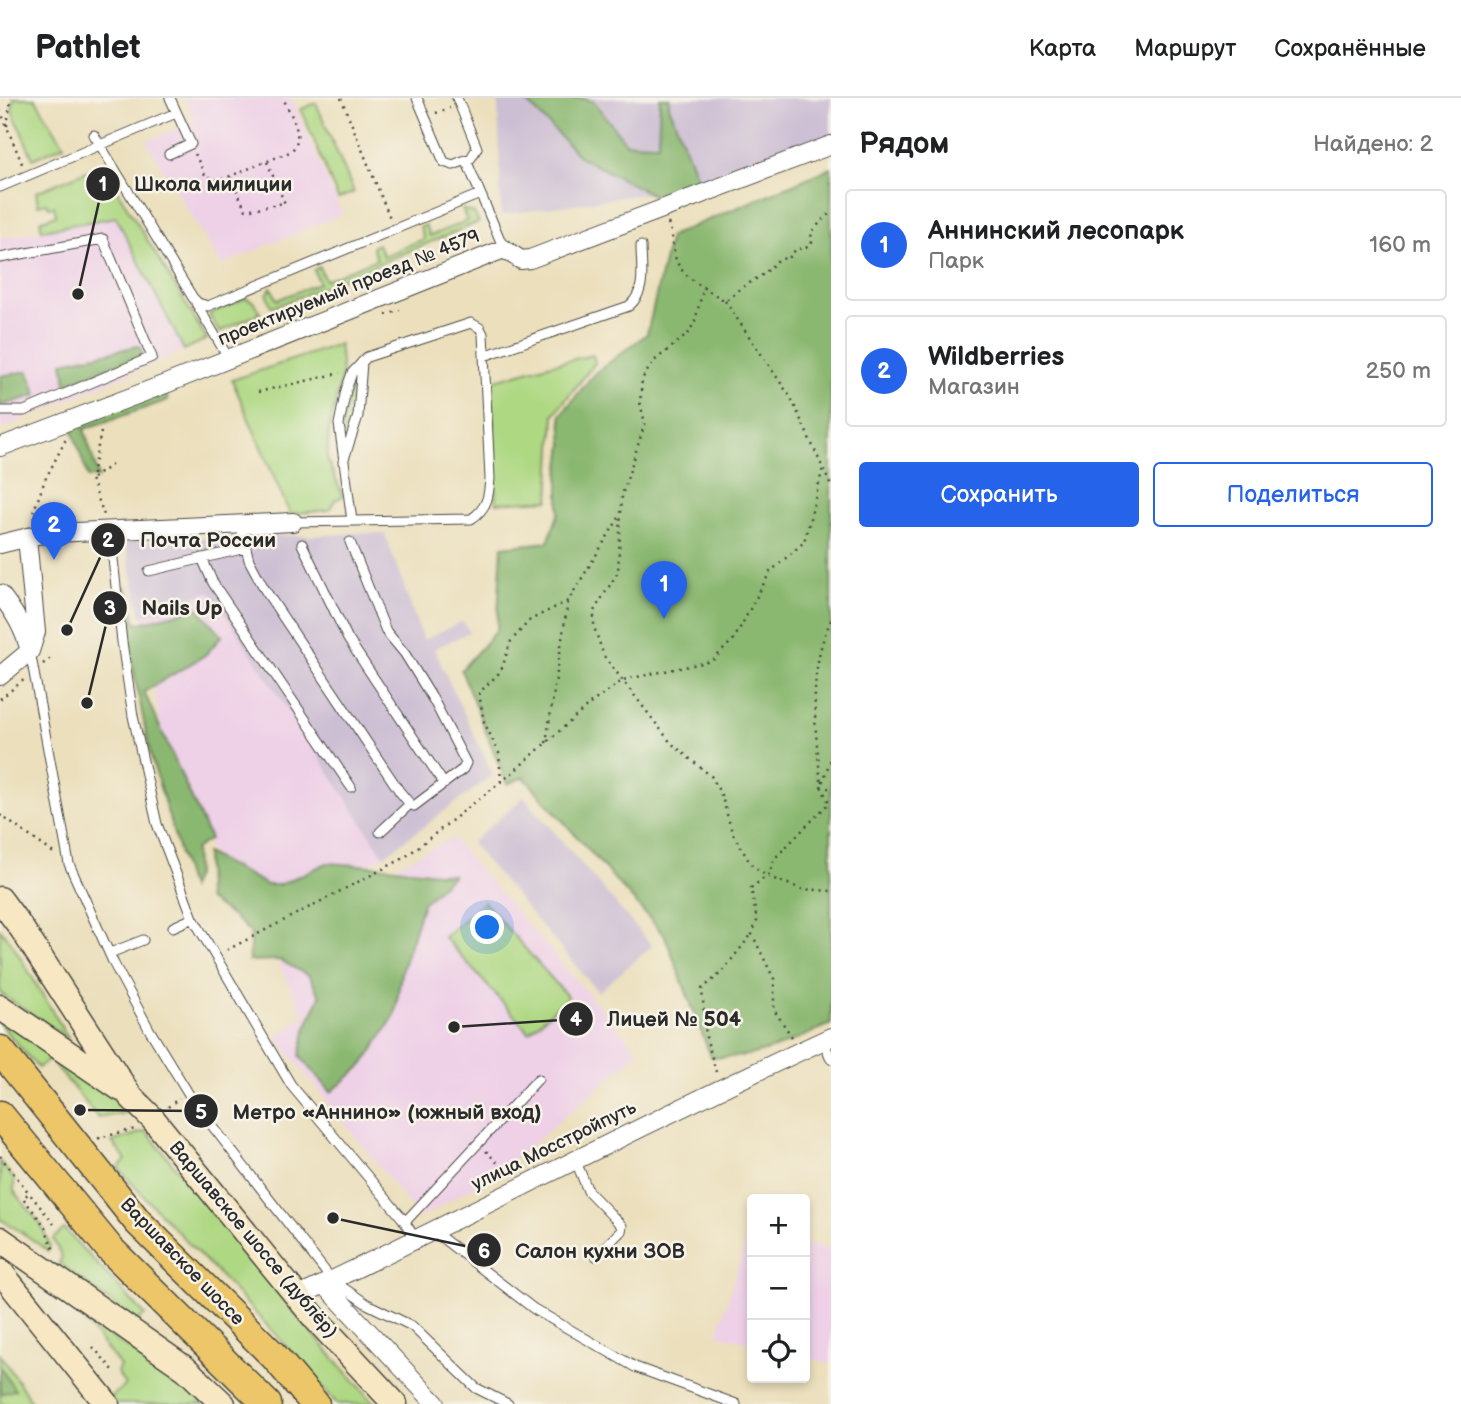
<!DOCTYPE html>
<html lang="ru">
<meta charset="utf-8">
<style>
:root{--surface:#fff;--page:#f2f2f2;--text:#202124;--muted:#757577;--line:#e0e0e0;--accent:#2563eb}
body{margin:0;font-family:"Balsamiq Sans",sans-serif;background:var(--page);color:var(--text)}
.controls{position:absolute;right:21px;bottom:21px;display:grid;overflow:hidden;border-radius:7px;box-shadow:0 4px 10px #0003}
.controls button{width:63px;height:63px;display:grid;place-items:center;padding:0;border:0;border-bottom:2px solid var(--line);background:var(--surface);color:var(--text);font:35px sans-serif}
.you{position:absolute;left:488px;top:830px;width:24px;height:24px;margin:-18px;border:5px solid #fff;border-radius:50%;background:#1a73e8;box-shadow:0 0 0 10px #1a73e833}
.badge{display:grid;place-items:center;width:46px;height:46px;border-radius:50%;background:var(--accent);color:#fff;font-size:23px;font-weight:700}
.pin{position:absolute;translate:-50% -58px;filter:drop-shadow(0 2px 4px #0008)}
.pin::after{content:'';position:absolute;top:37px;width:24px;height:21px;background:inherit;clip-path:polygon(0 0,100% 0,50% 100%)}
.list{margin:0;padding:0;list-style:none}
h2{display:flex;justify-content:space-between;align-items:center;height:91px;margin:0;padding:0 28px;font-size:30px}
h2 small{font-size:23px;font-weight:400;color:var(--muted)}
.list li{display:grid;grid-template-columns:46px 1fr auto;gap:21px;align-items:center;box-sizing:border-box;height:112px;margin:0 14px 14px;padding:0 14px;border:2px solid var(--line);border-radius:7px}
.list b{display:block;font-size:26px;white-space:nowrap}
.list p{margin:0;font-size:23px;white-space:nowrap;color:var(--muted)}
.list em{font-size:23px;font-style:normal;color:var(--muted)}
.actions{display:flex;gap:14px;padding:21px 28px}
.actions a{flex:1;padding:16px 0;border:2px solid var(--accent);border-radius:7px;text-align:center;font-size:24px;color:var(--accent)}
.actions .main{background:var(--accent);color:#fff}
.icon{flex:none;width:38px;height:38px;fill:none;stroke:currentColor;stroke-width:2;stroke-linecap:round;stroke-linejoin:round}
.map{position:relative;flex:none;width:831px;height:1306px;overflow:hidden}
header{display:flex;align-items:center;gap:42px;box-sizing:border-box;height:98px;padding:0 35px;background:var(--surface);border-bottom:2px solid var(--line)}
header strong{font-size:33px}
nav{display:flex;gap:38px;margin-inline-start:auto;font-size:24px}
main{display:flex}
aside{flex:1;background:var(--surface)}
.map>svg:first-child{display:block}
</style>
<header>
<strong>Pathlet</strong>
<nav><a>Карта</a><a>Маршрут</a><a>Сохранённые</a></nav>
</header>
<main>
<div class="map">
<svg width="831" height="1306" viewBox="0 0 831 1306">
<rect width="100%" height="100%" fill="#f7f3e8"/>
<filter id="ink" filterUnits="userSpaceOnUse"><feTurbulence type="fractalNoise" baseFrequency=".0143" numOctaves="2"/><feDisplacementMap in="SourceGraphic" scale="14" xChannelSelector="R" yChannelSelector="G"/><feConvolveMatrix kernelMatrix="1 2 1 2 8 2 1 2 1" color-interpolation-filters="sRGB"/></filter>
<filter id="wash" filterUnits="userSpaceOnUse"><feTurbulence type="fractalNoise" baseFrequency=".00686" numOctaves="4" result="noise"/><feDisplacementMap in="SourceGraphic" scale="28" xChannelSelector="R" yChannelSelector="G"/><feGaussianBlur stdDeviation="1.57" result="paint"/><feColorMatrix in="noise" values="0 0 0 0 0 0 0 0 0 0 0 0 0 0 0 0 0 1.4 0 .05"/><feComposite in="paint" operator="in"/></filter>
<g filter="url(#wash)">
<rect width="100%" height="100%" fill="#ebdfbc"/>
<path fill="#eed0e7" d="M185,0H292L342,116L221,167L146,43L195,25Z
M116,119L184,252L0,331V140Z
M210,492L384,758L258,827L214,759L168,670L141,519Z
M452,740L639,954L505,1070L420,1120L276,939L305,918L264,836Z
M750,1130L752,1131V1245L717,1236Z
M805,1145L831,1152V1266L805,1259Z"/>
<path fill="#ccbed3" d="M498,0H831V38L696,88L501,117Z
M355,435L385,436L423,542L463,523L469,534L434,551L493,677L384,758L210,493L141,519L125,444L270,437L312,438Z
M524,699L652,848L598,894L471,745Z"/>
<path fill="#afd883" stroke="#6d8257" stroke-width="2" d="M14,0H35L64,47L33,61L12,12Z
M316,5L354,94L338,101L301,11Z
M101,67H102L207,241L184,252L116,119L42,132L40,123L56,117L54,108L49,109L47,105L38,107L36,94Z
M462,111L474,115L479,124L279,207L271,208L267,197L271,189L277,202L319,185L314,172L319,169L325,182L377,161L372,149L378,146L383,158L424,141L420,129L425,127L430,138L467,123Z
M246,200L254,204L260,215L219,234L209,216Z
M339,246L342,276L329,331L327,361L343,398L335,402L329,412L290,416L232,282Z
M593,257L595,265L554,316L549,402L496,405L492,283L548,267Z
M358,286L350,337L343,336V324L350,291Z
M484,804L568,899L529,934L444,839Z
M0,831L11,844L69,941L0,895Z
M0,920L135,1013L98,1020L50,961L38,970L0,926Z
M146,1033L295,1216L375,1306H337C268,1223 190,1150 118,1070L126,1062L112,1044Z
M0,1064L14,1081V1093L41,1127L50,1148L48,1153L20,1133L0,1121Z
M64,1131L145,1217L137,1224L59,1165L62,1159L53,1141Z
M83,1221L192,1292L204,1306H115L110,1300L125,1287L117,1274L120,1268Z
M0,1256L33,1306H0Z"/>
<path fill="#8bb871" stroke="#5b724e" stroke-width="2" d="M526,0H582L594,4L626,45L658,46L660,0H669V8L701,90L664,103L580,59L527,4Z
M831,70V926C789,944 759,962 711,959L665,838L524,679L507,686L461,572L497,532L502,449L548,444L559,414V377L563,346L561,317L594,276L647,236L670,138Z
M139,248L143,257L66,286L63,264Z
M28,273L37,297L0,308V278Z
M165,291L168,302L84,331L99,380L88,379L70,325Z
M125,488L129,495L136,526L198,510L222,538L205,557L144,594L210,741L195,751L196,774L190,790L151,659L129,550L120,489Z
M206,755L267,787H279L327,765L387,769L453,777L423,805L401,875L395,917L363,967L331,994L300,958L306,930L320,898L309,878L280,862L249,863L251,835L236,821L207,801Z
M0,1269L15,1292L0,1296Z"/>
</g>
<g filter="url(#ink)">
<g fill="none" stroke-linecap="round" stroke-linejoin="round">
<defs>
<path id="lane" d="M417,0L444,64L453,67L471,60L477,50L457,0
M94,37L193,200L198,205L208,208L480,96
M169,56L191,46L170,0
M466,62L504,151
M0,89L176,15
M0,160L103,141L152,259L24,313H0
M196,205L229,261
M484,258L629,208C647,193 641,170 641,148
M343,364L358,318L362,264
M293,424L471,421C487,411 489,398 490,380L483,236L480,230L471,225L367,259L352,275L346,292L339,326L352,423
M240,426L249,462L265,492L400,694L410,706L414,708L463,671L466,665L434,603L405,556L386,533L350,444
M110,433L122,544L133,618L157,726L193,820L291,987L403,1121L416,1142
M302,446L348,541L444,686
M202,460L213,485L351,689
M149,473L246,450
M30,553L69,766L114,866L149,931L193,1003L332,1182L367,1206L412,1228L476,1290L508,1306
M380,734L410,706
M173,829L193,820
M110,855L143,842
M823,942L831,961
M575,1061L588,1093L622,1128L621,1133L596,1158
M405,1124L538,981
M433,1133L534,1211L635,1269L736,1306"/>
<path id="street" d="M0,349L168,285L504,151L521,162L530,161L831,47
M0,446L37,437L54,435L293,424
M0,496C15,515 24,531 30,553
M0,578L30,553L36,534L27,439
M324,1186L436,1306
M297,1199C476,1114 651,1021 831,939"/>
<path id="secondary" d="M0,801L22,831L130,998L153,1021L314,1219L395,1306
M0,909L121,991
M0,1141L186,1271L223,1306
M0,1173L107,1306"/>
<path id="primary" d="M0,952L138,1124L274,1258L315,1306
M0,1017L110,1151L267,1306"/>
</defs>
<use href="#lane" stroke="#484641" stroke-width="11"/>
<use href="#street" stroke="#484641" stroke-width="20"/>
<use href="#secondary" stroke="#484641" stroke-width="27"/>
<use href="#primary" stroke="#484641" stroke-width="31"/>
<path stroke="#484641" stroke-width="2.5" stroke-dasharray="2 5" stroke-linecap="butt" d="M341,0L390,120
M0,12L23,68
M436,15L450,10
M7,28L11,0
M195,56L205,77L218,83L290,54C307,40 290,16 283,0
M267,64L286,108
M230,79L246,112L284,105
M668,125C673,136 672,146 675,158C679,179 709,192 725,203L741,190L764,176L779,161L789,160L796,151L806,150L812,144L811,134L831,114
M704,188L695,223L688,236L654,263L642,281L640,305L645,325L622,397L618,474L594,513V529L604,558L671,645L712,679L722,699L732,734L750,765L766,778L802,791L831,793
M725,203L791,300L831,388
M386,217L400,212
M258,294L340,275
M101,334L91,381L104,417
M93,380L113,366
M34,421L33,415L45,382L66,341
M831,522C806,574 816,633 821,688L831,691
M43,566L52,559
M0,601L25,581
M546,645L568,503
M501,684L499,655L484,624L479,595L501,573L511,543L530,522L568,503L620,418
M0,717L55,756
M227,852L404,760L511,676L591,605L623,582L712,563L734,541L770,474L804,444L823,370
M792,939L774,912V881L752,836L757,823L751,790L769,776L775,760L829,705L821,688L831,661
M716,974L706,939L702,891L721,875L751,837
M168,1009L179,1000
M100,1041L99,1040L135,1031
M486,1053L508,1076
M0,1058L29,1095
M54,1126L29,1095L23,1100L44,1127L55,1155
M93,1249L114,1273"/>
<use href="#lane" stroke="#fff" stroke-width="9"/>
<use href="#street" stroke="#fff" stroke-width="18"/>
<use href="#secondary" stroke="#f7e8c3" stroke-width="24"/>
<use href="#primary" stroke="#ecc669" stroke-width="28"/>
</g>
</g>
<g text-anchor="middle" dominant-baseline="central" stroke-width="5" stroke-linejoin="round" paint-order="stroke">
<g font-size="19" fill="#2b2b2b" stroke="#f7f3e8">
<text transform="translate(349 190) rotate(-22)">проектируемый проезд № 4579</text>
<text transform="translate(554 1048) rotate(-26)">улица Мосстройпуть</text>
<text transform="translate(253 1142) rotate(50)">Варшавское шоссе (дублёр)</text>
<text transform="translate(182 1164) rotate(46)">Варшавское шоссе</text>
</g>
</g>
<path fill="none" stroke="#2b2b2b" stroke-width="2.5" d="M78 196L103 86M67 532L108 442M87 605L110 510M454 929L576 921M80 1012L201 1013M333 1120L484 1152"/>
<g fill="#2b2b2b" stroke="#f7f3e8" stroke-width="2.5">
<circle cx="78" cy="196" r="7"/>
<circle cx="67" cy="532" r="7"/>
<circle cx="87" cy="605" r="7"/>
<circle cx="454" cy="929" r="7"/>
<circle cx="80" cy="1012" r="7"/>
<circle cx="333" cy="1120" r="7"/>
<circle cx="103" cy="86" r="18"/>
<circle cx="108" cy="442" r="18"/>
<circle cx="110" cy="510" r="18"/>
<circle cx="576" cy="921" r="18"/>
<circle cx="201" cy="1013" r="18"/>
<circle cx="484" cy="1152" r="18"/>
</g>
<g font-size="21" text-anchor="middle" font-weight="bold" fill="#fff">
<text x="103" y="93">1</text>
<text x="108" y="449">2</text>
<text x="110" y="517">3</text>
<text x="576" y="928">4</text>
<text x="201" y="1021">5</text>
<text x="484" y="1160">6</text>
</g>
<g font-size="21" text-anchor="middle" font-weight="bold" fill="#2b2b2b" stroke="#f7f3e8" stroke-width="5" stroke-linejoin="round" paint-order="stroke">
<text x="213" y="93">Школа милиции</text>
<text x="208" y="449">Почта России</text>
<text x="182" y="517">Nails Up</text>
<text x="674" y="928">Лицей № 504</text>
<text x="387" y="1021">Метро «Аннино» (южный вход)</text>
<text x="600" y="1160">Салон кухни ЗОВ</text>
</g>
</svg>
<div class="controls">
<button>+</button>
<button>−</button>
<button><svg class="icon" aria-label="locate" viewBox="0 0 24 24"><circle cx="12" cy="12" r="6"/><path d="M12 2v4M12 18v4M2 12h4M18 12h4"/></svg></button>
</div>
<div class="you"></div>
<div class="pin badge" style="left:664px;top:521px">1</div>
<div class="pin badge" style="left:54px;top:462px">2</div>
</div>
<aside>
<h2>Рядом<small>Найдено: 2</small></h2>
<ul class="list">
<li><span class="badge">1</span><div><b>Аннинский лесопарк</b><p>Парк</p></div><em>160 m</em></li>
<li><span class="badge">2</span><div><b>Wildberries</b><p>Магазин</p></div><em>250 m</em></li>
</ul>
<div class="actions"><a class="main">Сохранить</a><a>Поделиться</a></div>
</aside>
</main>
